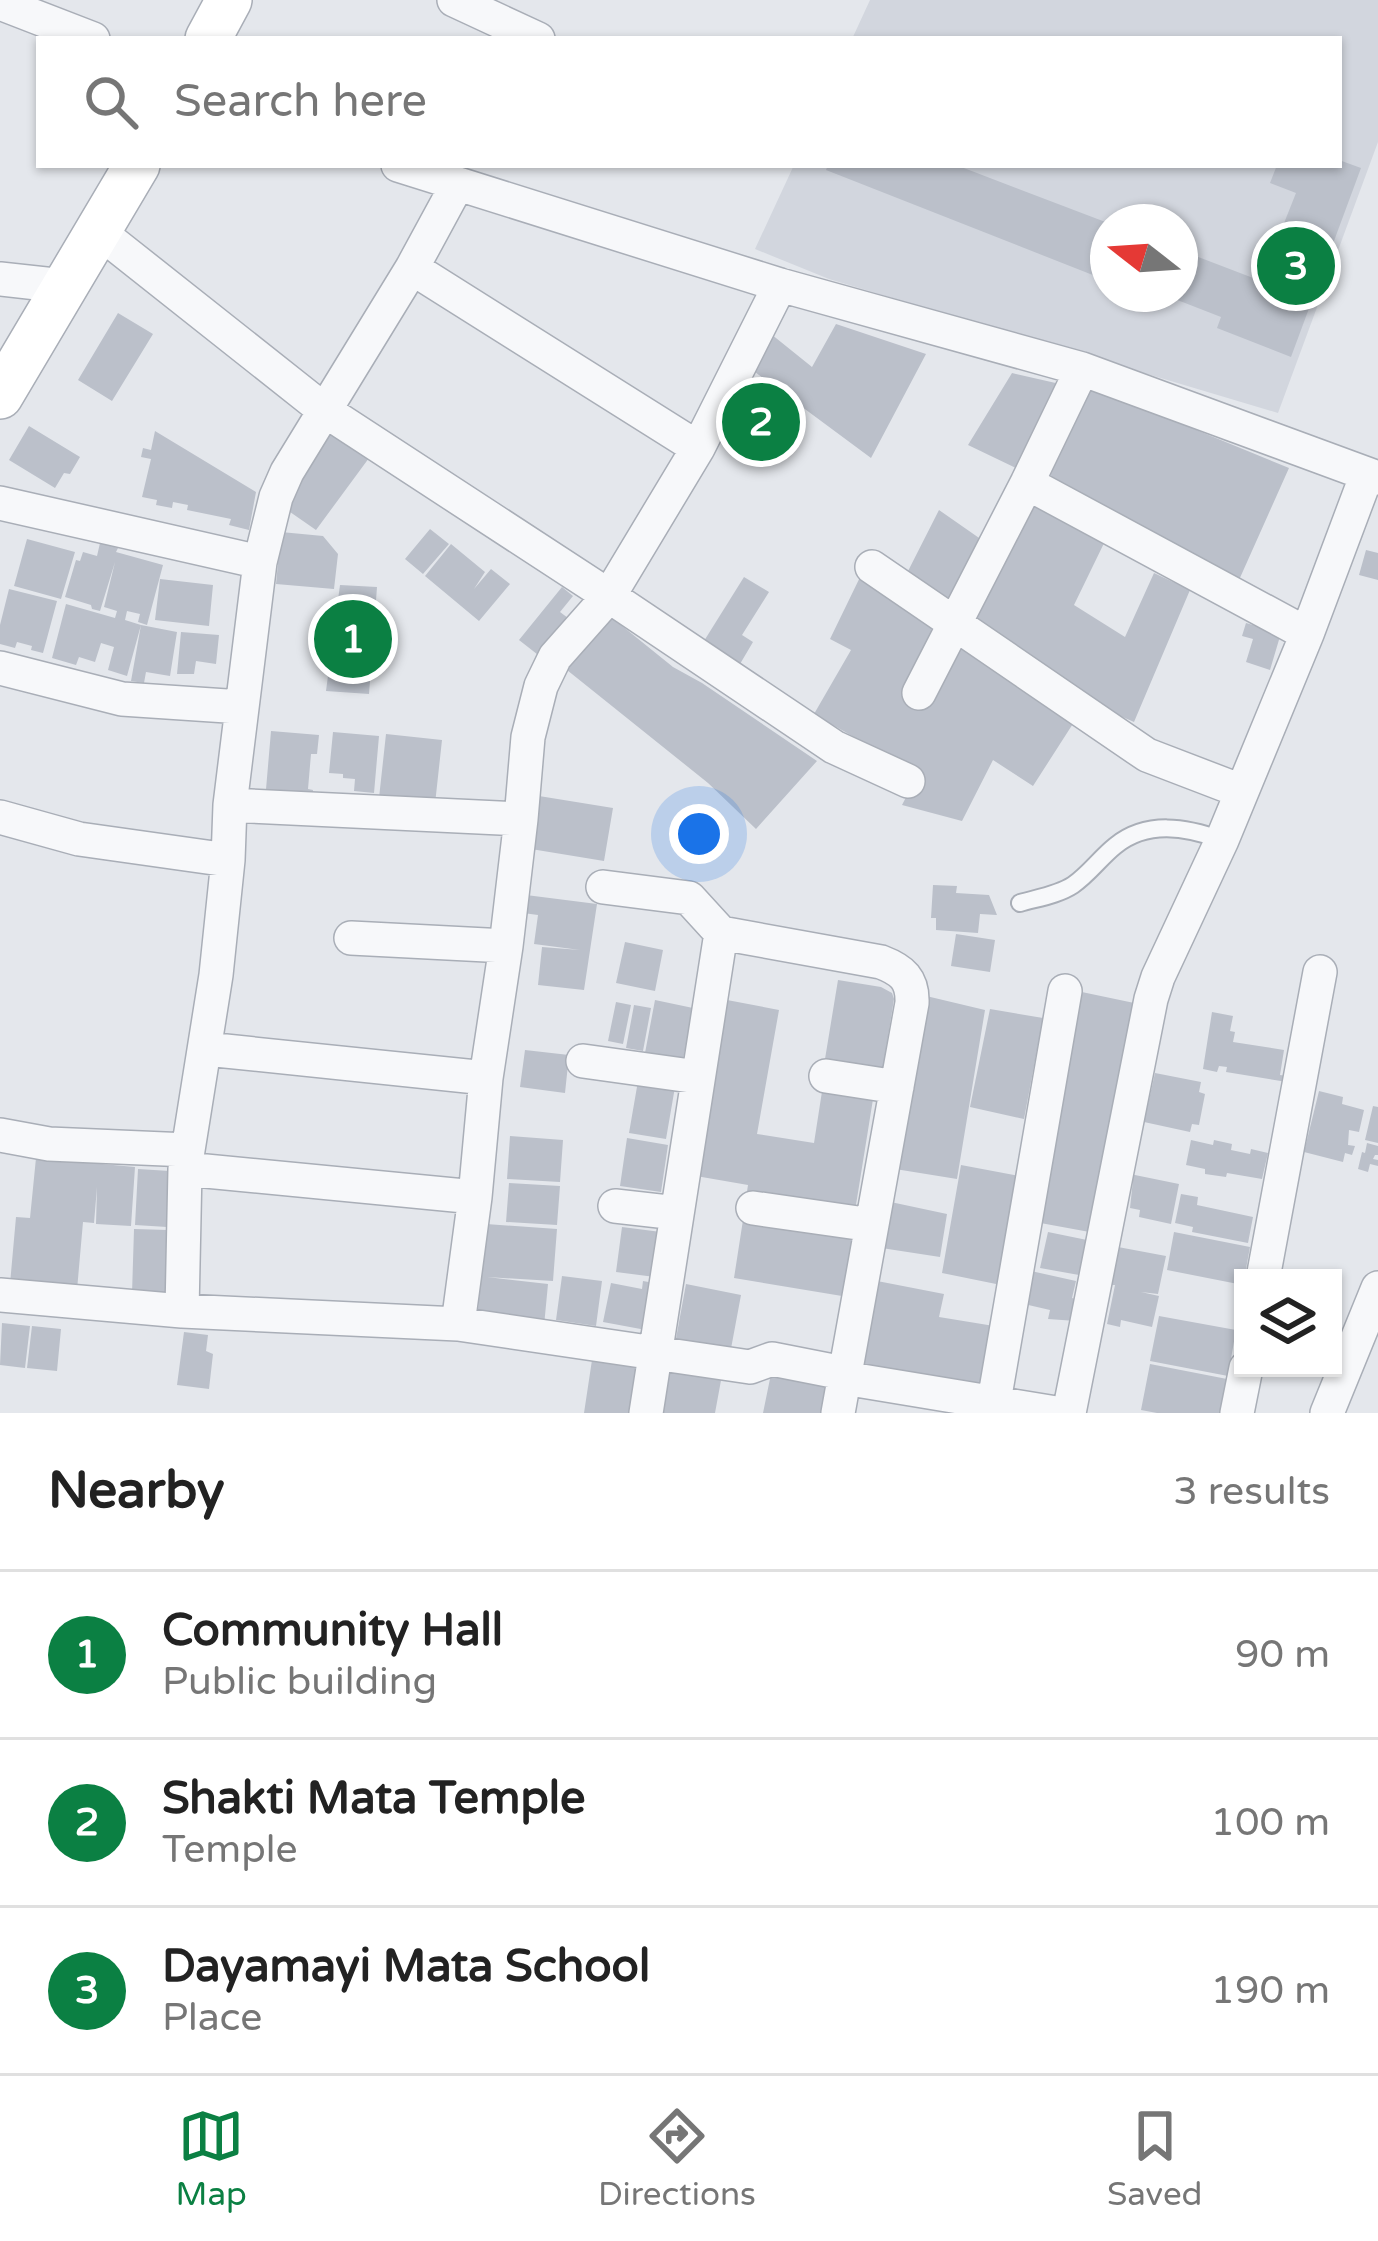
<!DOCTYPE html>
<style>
:root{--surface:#fff;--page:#f2f2f2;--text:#222;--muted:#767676;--line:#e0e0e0;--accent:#0b8043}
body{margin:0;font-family:"Varela Round",sans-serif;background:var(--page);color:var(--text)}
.controls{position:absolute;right:36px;bottom:36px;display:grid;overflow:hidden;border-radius:0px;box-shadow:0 3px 9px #0004}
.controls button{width:108px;height:108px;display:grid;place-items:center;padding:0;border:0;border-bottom:3px solid var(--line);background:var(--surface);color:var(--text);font:60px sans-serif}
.compass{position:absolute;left:1090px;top:204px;width:108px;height:108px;border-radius:50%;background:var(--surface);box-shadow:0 3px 9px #0004;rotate:287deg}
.you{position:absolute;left:699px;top:834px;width:42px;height:42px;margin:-30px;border:9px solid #fff;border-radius:50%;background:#1a73e8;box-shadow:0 0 0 18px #1a73e833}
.badge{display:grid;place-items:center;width:78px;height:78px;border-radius:50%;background:var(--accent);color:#fff;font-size:39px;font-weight:700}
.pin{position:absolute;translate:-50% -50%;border:6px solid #fff;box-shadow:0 3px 12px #0006}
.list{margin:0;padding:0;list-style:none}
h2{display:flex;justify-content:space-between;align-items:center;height:156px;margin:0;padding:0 48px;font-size:51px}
h2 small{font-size:39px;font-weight:400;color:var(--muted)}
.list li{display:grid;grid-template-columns:78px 1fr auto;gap:36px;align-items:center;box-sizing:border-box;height:168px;padding:0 48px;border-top:3px solid var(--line)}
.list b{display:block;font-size:45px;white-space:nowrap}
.list p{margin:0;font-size:39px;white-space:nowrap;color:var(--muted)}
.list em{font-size:39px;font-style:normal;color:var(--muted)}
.icon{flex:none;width:66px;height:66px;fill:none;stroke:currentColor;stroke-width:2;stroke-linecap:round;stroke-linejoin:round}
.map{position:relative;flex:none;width:1378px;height:1413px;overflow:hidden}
.search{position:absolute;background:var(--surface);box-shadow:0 3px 9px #0004;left:36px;right:36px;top:36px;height:132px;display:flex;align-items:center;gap:30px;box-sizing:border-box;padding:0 42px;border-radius:0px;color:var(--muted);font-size:45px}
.sheet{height:660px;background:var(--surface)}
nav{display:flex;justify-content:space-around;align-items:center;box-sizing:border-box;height:168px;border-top:3px solid var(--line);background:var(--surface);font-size:33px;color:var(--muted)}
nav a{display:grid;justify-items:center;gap:6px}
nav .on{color:var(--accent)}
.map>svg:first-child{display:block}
</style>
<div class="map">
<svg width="1378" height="1413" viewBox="0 0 1378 1413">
<rect width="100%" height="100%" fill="#e4e7ec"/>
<path fill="#d2d6de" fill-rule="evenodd" d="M870,0H1378V142L1278,413L829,279L755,249L794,165H1339V39H852ZM1108,222H1180V294H1108Z"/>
<path fill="#bbc0ca" d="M1339,160L1361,168L1291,357L1217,328L1221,317L1167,296L1163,302L1143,294H1180V250L1261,281L1296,193L1270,183L1277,165H1339Z
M828,165H956L1108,223V281L826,170Z
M118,313L153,334L112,401L78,380Z
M836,324L926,354L871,458L751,369L771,334L812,367Z
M1012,373L1060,384L1018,469L968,445Z
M1085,387L1094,388L1289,468L1235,589L1038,478Z
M757,388L787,400L764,456L735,444Z
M29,426L80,457L70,474L64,473L55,488L9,460Z
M155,431L256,492L249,530L229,525L231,519L187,510L188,505L173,502L172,508L156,505L157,500L142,497L151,459L141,457L143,448L151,450Z
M331,431L369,458L316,530L280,505Z
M1033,501L1107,537L1074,605L1125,637L1154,573L1190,590L1134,722L1100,707L972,628Z
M939,510L982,540L948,602L905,577Z
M430,529L449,544L423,574L405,559Z
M281,532L323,536L338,554L334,589L276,584Z
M27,539L75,552L61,599L14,586Z
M100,543L118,548L116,552L163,565L147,625L138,622L140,614L127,611L125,620L141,625L127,676L108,670L114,647L101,643L95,662L79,657L76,665L52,658L66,604L115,618L117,611L104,607L115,562L100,611L92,609L91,605L65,597L76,560L80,561L83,552L97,556Z
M451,544L485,572L474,589L491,569L510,584L479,621L425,576Z
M1366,550L1378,553V580L1359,575Z
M864,569L961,643L1076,719L1033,786L993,760L962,821L902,805L918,774L814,714L851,650L830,639Z
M744,577L769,592L742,635L753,642L740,664L704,641Z
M160,579L213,585L209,626L155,620Z
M340,585L377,587L369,694L326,691Z
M562,587L573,596L560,612L572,621L542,658L519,640Z
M9,589L57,601L43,653L31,650L32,646L17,642L15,648L0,644V625Z
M611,617L673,667L702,683L817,761L756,829L708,783L567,670Z
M1246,623L1281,633L1270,670L1246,662L1253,639L1242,636Z
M141,625L177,632L170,676L146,672L144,683L131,681Z
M181,632L219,635L216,664L196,661L194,674H177Z
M271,731L319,735L317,754H311L308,789L313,790L311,805L265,801Z
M333,732L379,736L374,793L354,791L355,779L343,778V774L329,773Z
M386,734L442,740L435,804L379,798Z
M539,796L613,808L604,861L531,849Z
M933,885L957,886L956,893L989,895L997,915L980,914L978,933L936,930V918H931Z
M526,895L597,904L584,990L538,985L542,947L580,950L534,944L538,915L523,913Z
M956,934L995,940L990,972L951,966Z
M625,942L663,950L655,991L616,983Z
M838,980L881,987L892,993L894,999L883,1068L825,1059Z
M1077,991L1139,1004L1095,1233L1035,1222Z
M922,995L985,1010L957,1179L889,1168Z
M655,1000L693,1008L683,1060L645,1053Z
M727,1000L779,1010L757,1134L814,1143L823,1085L874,1093L855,1211L746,1198L748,1185L696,1176Z
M616,1002L631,1005L623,1044L608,1041Z
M634,1005L651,1008L643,1051L626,1048Z
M990,1009L1043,1018L1024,1119L970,1107Z
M1212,1012L1233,1016L1230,1031L1235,1032L1233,1042L1284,1050L1280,1075L1288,1076L1287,1082L1226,1072L1227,1067L1219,1066L1217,1072L1203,1069Z
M525,1050L569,1055L565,1093L520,1087Z
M1155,1073L1201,1082L1199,1092L1205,1094L1199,1125L1192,1124L1190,1132L1144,1122Z
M638,1081L675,1087L666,1139L629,1133Z
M1319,1091L1343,1097L1342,1104L1364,1110L1359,1132L1349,1130L1348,1145L1355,1146L1352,1155L1345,1153L1343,1162L1304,1152Z
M1373,1106L1378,1107V1143L1365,1140Z
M510,1136L563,1140L560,1182L507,1179Z
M627,1138L668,1145L661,1192L620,1186Z
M1191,1140L1213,1145L1214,1140L1232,1144L1231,1150L1250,1154L1251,1149L1268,1153L1262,1179L1227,1173L1226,1177L1205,1174V1169L1186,1165Z
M1367,1143L1378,1146V1155H1375L1373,1159L1378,1160V1166L1370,1164L1368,1172L1358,1169L1362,1152L1365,1153Z
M36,1158L135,1167L131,1226L96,1224L97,1187L94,1223L83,1222L77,1290L10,1284L16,1217L30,1218Z
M961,1165L1020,1176L1001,1285L942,1273Z
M138,1169L170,1171L167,1227L135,1225Z
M1130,1174L1179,1184L1171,1224L1139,1217L1140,1210L1130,1208L1133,1180L1129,1179Z
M509,1183L560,1186L557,1225L506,1222Z
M1181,1194L1198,1197L1197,1205L1253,1217L1248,1243L1192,1232L1193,1227L1175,1223Z
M886,1201L947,1214L940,1257L875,1247Z
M743,1220L853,1238L842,1296L734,1278Z
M486,1224L557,1229L553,1281L487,1277L548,1284L544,1326L477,1320Z
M622,1227L661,1232L655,1277L616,1272Z
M134,1229L168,1230L167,1295L132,1294Z
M1048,1232L1087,1240L1091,1250L1084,1248L1080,1271L1088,1273L1086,1283L1077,1281L1079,1275L1040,1268Z
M1174,1232L1250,1247L1243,1285L1167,1270Z
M1118,1247L1166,1256L1158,1294L1141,1292L1159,1296L1152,1327L1121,1320L1120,1327L1107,1324L1115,1285H1111Z
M1031,1271L1076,1281L1072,1298L1081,1301L1076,1321L1048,1319L1050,1310L1024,1304Z
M562,1276L602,1281L596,1326L556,1320Z
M872,1280L944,1294L939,1317L994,1326L983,1391L862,1369Z
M643,1281L654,1283L646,1330L603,1322L611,1283L642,1289Z
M686,1284L741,1295L730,1354L675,1344Z
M1159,1316L1236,1330L1228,1376L1150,1361Z
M2,1323L30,1326L25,1368L0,1365Z
M32,1326L61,1329L57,1371L27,1368Z
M184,1332L208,1335L206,1351L213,1354L209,1389L177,1385Z
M592,1360L638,1368L631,1413H584Z
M1150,1364L1227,1379L1221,1413H1157L1141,1410Z
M668,1368L722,1375L715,1413H661Z
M772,1369L829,1380L822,1413H763Z"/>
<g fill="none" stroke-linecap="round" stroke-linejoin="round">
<defs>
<path id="lane" d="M1020,903C1037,898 1058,895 1073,885C1089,874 1100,858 1115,846C1147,820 1186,827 1222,840"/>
<path id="street" d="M454,0L538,39
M0,3L93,39
M398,165L780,285L1082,369L1378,478
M98,231L324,410L609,596L834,747L908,781
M412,268L698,448
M0,279L64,286
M1027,483L1307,634
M0,503L260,562
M872,567L1147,755L1241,791
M0,668L122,699L242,707
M919,693L1027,483L1082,369
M230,805L521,819
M0,817L79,839L228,860
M603,887L689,898L721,933L881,962C902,970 913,979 912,1003L838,1413
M351,938L506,946
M206,1049L486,1078
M583,1061L698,1077
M826,1076L897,1087
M0,1135L49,1144L188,1150
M185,1169L475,1197
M615,1206L677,1213
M753,1208L872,1225
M1263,1278L1320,972
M0,1295L182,1311L458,1324L750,1367L772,1359L833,1371L844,1378L1056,1413
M182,1311L185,1169L216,975L228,860L230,805L260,562L276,497L287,472L412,268L457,185
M458,1324L475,1197L486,1078L506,946L521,819L528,737L541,686L555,657L609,596L698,448L780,285
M646,1413L721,933
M992,1413L1065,991
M1069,1413L1151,999L1158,977L1222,840L1307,634L1367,474
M1237,1413L1246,1368
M1327,1413L1378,1288"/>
<path id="secondary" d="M208,39L229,0
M0,396L137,165"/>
</defs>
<use href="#lane" stroke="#a9aeb7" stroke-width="20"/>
<use href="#street" stroke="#a9aeb7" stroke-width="36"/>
<use href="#secondary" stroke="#a9aeb7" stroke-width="48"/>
<use href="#lane" stroke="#f7f8fa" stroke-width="16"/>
<use href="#street" stroke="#f7f8fa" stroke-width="33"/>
<use href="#secondary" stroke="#fff" stroke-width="45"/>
</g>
</svg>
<div class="controls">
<button><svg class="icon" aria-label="layers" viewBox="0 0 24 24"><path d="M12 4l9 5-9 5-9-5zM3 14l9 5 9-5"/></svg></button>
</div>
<svg class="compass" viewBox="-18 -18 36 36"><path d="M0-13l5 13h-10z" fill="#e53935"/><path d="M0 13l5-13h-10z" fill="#767676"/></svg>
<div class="you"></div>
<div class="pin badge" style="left:353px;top:639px">1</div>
<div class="pin badge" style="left:761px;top:422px">2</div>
<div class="pin badge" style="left:1296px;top:266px">3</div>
<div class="search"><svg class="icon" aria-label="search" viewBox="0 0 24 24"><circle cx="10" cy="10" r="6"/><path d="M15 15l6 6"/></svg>Search here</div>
</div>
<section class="sheet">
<h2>Nearby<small>3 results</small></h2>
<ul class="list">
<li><span class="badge">1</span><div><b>Community Hall</b><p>Public building</p></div><em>90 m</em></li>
<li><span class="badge">2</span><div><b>Shakti Mata Temple</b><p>Temple</p></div><em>100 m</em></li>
<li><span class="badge">3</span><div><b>Dayamayi Mata School</b><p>Place</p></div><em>190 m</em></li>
</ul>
</section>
<nav>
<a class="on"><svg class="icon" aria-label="map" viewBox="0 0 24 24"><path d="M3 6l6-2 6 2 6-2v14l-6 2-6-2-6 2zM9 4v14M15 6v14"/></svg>Map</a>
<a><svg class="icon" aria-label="directions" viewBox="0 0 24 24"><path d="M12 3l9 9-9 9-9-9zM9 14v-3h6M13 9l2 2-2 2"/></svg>Directions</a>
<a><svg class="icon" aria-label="saved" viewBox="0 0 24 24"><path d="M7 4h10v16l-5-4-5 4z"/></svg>Saved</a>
</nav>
